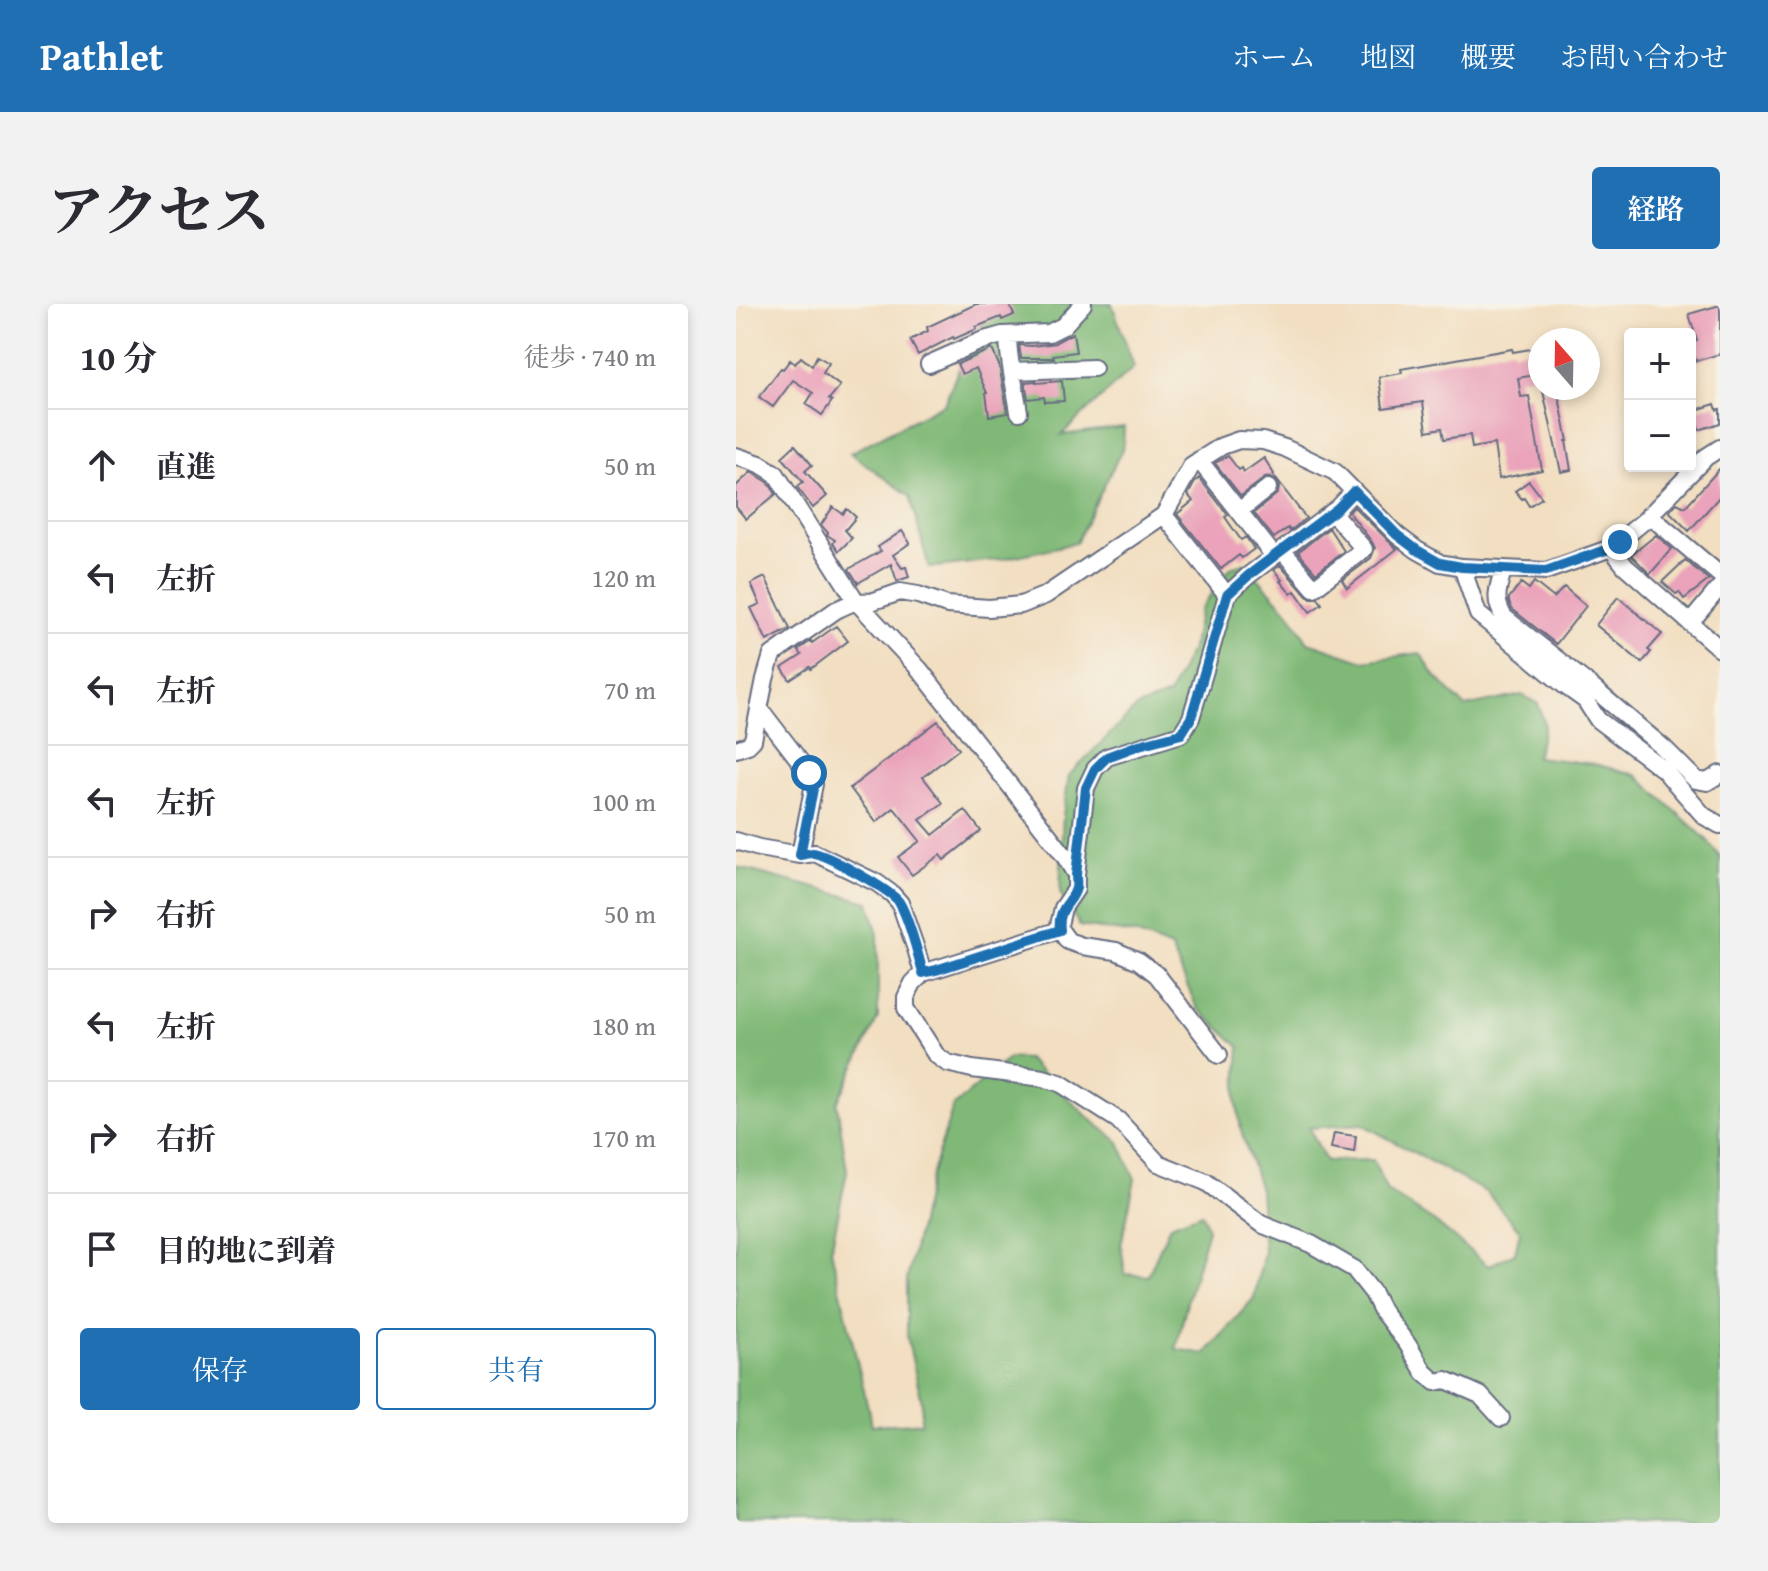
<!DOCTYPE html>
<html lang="ja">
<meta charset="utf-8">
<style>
:root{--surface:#fff;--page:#f2f2f3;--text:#2b2b33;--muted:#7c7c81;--line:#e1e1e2;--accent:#1f6fb2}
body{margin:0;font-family:"Gentium Book Plus","Noto Serif JP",serif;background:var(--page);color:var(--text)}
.controls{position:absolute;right:24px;top:24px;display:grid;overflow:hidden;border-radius:8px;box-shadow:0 4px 12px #0003}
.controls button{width:72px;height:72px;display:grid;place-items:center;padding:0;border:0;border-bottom:2px solid var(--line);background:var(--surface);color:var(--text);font:40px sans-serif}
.compass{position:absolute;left:792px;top:24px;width:72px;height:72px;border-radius:50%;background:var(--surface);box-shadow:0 4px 12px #0003;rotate:340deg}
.stop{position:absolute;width:24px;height:24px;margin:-18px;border:6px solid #1f6fb2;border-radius:50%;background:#fff}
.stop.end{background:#1f6fb2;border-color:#fff;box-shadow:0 2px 8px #0008}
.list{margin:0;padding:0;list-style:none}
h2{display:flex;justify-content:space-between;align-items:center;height:104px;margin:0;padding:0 32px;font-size:34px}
h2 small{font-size:26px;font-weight:400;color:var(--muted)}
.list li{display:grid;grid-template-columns:52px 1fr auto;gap:24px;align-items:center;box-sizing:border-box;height:112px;padding:0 32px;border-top:2px solid var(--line)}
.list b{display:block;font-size:30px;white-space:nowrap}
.list em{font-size:26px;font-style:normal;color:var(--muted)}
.actions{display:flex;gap:16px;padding:24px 32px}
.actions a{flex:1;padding:18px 0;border:2px solid var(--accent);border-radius:8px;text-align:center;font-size:28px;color:var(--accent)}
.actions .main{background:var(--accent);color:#fff}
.icon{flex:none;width:44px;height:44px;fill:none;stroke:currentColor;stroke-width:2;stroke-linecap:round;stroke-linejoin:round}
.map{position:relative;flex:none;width:984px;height:1219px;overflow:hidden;border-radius:8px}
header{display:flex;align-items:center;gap:48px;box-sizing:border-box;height:112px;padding:0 40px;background:var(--accent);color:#fff}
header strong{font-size:38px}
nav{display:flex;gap:44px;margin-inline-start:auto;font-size:28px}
.intro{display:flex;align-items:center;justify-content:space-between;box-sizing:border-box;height:192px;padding:0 48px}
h1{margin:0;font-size:56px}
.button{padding:20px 36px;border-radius:8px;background:var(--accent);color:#fff;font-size:28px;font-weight:700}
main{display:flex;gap:48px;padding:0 48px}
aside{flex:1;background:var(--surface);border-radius:8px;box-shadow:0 4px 12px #0003}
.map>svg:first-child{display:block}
</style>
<header>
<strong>Pathlet</strong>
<nav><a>ホーム</a><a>地図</a><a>概要</a><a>お問い合わせ</a></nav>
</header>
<div class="intro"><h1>アクセス</h1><a class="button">経路</a></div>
<main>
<aside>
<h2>10 分<small>徒歩 · 740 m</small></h2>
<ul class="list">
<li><svg class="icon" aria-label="ahead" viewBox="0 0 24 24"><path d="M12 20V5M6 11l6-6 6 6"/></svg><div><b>直進</b></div><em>50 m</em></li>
<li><svg class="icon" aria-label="left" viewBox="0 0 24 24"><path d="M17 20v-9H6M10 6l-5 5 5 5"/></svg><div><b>左折</b></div><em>120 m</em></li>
<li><svg class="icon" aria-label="left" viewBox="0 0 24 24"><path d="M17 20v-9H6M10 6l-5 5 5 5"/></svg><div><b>左折</b></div><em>70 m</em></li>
<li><svg class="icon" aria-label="left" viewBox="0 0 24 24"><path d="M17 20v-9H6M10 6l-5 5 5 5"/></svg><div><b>左折</b></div><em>100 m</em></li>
<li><svg class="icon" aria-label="right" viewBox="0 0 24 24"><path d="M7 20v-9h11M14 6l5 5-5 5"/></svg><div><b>右折</b></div><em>50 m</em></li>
<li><svg class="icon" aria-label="left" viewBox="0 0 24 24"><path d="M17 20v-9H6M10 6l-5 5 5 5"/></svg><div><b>左折</b></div><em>180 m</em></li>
<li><svg class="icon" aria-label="right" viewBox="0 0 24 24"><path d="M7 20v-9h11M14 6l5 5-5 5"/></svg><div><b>右折</b></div><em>170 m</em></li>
<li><svg class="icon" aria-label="arrive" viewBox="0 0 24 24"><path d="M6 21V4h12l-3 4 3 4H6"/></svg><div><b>目的地に到着</b></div></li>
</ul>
<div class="actions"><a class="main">保存</a><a>共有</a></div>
</aside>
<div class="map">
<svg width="984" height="1219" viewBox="0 0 984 1219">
<rect width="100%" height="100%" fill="#f7f3e8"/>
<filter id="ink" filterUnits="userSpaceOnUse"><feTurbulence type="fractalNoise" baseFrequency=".0125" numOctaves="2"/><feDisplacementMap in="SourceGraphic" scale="16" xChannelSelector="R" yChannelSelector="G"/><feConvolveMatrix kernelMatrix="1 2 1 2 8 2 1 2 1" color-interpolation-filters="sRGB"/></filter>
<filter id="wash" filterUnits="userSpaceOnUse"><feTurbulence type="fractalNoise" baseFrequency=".006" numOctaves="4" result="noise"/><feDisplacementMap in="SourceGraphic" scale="32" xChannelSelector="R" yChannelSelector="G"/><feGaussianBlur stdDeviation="1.8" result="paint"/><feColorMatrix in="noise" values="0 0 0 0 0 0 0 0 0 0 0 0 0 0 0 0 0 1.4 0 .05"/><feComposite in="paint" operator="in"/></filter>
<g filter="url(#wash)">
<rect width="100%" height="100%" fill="#f2dec0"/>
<path fill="#80b977" stroke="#4e746a" stroke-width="2" fill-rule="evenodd" d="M258,0H376L398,63L325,131L388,123L387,143L340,239L267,255L193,264L174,192L114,149L208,100L222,67Z
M508,259L552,307L572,338L628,357L684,349L700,373L729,403L786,391L802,400L809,421L800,453L858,460L900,471L972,537L984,553V1219H0V563L133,598L142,631V714L101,799L111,867L95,946L136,1121L185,1119L186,1098L171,1033V975L194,875L217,803L273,754L291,755L352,813L383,838L399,875L385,941L389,970L412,972L434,921L466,909L472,925L451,998L440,1045L469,1050L518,994L528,948L524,886L505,826L500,794L504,743L461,704L435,644L400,630L344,622L324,589L327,511L333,471L401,403L433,391L457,341L464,306L494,264ZM626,820L750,888L784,927L779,949L752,962L699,918L651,887L637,856L590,857L573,824Z"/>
<g id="blocks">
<path fill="#eaa3ba" d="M240,0H273L278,11L266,16L265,13L240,23L241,25L218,35L217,33L182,51L174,36L192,27L191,23Z
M984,1V50L960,57L954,39L961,37L953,10Z
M337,29L340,48L317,51L318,54H285L283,41L296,42L320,39V38Z
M800,44L804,70L782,74L785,93L793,92L806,166L763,175L758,140L736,144L734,131L708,135L706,124L691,127L687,98L647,104L643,73L666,69L665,65L776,45L777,48Z
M256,45L263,61L272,109L253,112L250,89H251L240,64L226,70L221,60Z
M81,52L93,59L87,69L104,82L93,95L96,97L86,111L70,100L77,89L57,76L37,103L23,93L45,64L47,65L54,56L59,60L65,53L76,62Z
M300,77V79L326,77L328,97L309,98L308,93L292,95L289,78Z
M821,84L832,137H830L835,166L825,168L807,87Z
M979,100L981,106L984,105V119L963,126L957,107Z
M59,141L76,161L69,167L91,192L77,204L61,183L67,178L46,153Z
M492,152L503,166L506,164L508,168L528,154L538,170L537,171L570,214L554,227L552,224L538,234L518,209L542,189L543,183L541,178L535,174L530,173L505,192L479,159Z
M984,164V192L953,227L933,207L941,199L949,203Z
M15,168L32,178L40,190L10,215L0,203V182Z
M463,174L492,211L489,213L505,236L510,233L518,245L506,254L503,251L485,265L441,210L457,197L452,191L459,178Z
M793,177L806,194L793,202L788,194L786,195L779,187Z
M97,203L107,210L111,205L120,213L109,226L116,234L103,247L97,239L99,236L91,231L92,229L85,221Z
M618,203L661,245L611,284L606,276L635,254L639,244L636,238L613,208Z
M593,224L608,247L580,269L562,248Z
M166,227L174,239L157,251L166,264L170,263L173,273L161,277L155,260L122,279L113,265L145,247L142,243Z
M920,231L936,245L914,270L895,251Z
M949,256L973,276L948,295L943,288L940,290L926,278Z
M544,261L570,291L575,294H582L586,300L574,308L559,287L555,290L544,277L546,276L538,266Z
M29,273L54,325L31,337L15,304L24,300L15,280Z
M798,278L818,294L828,283L850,302L820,340L776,305L773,298V294L785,279L793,285Z
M882,293L926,330L912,346L915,348L906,359L860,321Z
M100,322L112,337L75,365L74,363L54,376L46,364L66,351L62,346L75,337L76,339Z
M202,417L223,445L187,473L207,499L184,516L197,531L229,506L245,527L208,556L204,551L176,571L162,553L184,537L158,504L140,518L114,484Z
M598,829L620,832L618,848L595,844Z"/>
</g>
</g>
<g filter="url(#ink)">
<use href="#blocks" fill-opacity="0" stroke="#666c80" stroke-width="2"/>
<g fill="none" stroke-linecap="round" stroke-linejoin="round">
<defs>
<path id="minor" d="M272,31C272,57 279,82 283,108
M193,60L245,37L266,31L313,29L327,22L347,0
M276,67L358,64
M0,152L24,160L40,170L120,297L184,366L328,551L340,571
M463,156L538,252
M503,207L532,184
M428,211L491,291
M913,211L984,271
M875,244L889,262L984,345
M546,246L578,284L628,245L596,208
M726,263L742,310L828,381L849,396L862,416L927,465L968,512L984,521
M767,266C762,285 757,295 768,313L851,379L929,445L960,476L971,478L984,470
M954,319L984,283
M23,404L73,469L78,480L64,551
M0,445L12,441L17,436L29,375L36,351L100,306L120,297L135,298L164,288L182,291L211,301L253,304L285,301L310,291L428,211L456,161L486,142L503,136L527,137L549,144L599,168L661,231L681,246L704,259L726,263L810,267L875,244L908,217L970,153L984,144
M0,537L23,544L64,551L79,549L141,579L156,590L164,599L180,645L187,669
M324,626L187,669L177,679L170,693V704L200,751L211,759L236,765L307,774L324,779L382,816L422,859L470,878L525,920L575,940L618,965L637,989L646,1007L672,1041L688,1068L699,1078L710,1076L744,1091L765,1114
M483,751L421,671L403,657L380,647L346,642L332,637L324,626L323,621L327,604L340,585V571L350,484L359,465L371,453L445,430L455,414L491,291L513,271L602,204L618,187"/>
</defs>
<use href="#minor" stroke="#666c80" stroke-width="20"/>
<use href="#minor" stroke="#fff" stroke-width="16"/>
</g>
</g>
<g fill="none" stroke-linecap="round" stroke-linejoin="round" filter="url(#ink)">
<path stroke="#1f6fb2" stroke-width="10" d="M73,469L78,480L64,551C69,550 73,549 77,549C90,550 156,587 163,598C173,614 182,650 187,669L200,666L324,626C321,603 336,600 340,584C341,580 340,575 340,571L350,484L359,465L371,453L403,441L445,430L455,414L491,291L513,271L602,204L618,187L661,231L681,246L704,259L726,263L810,267L875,244L884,238"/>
</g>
</svg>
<div class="controls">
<button>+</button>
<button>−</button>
</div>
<svg class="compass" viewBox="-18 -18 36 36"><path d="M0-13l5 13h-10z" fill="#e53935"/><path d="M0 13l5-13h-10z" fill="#7c7c81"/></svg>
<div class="stop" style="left:73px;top:469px"></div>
<div class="stop end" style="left:884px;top:238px"></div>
</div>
</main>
